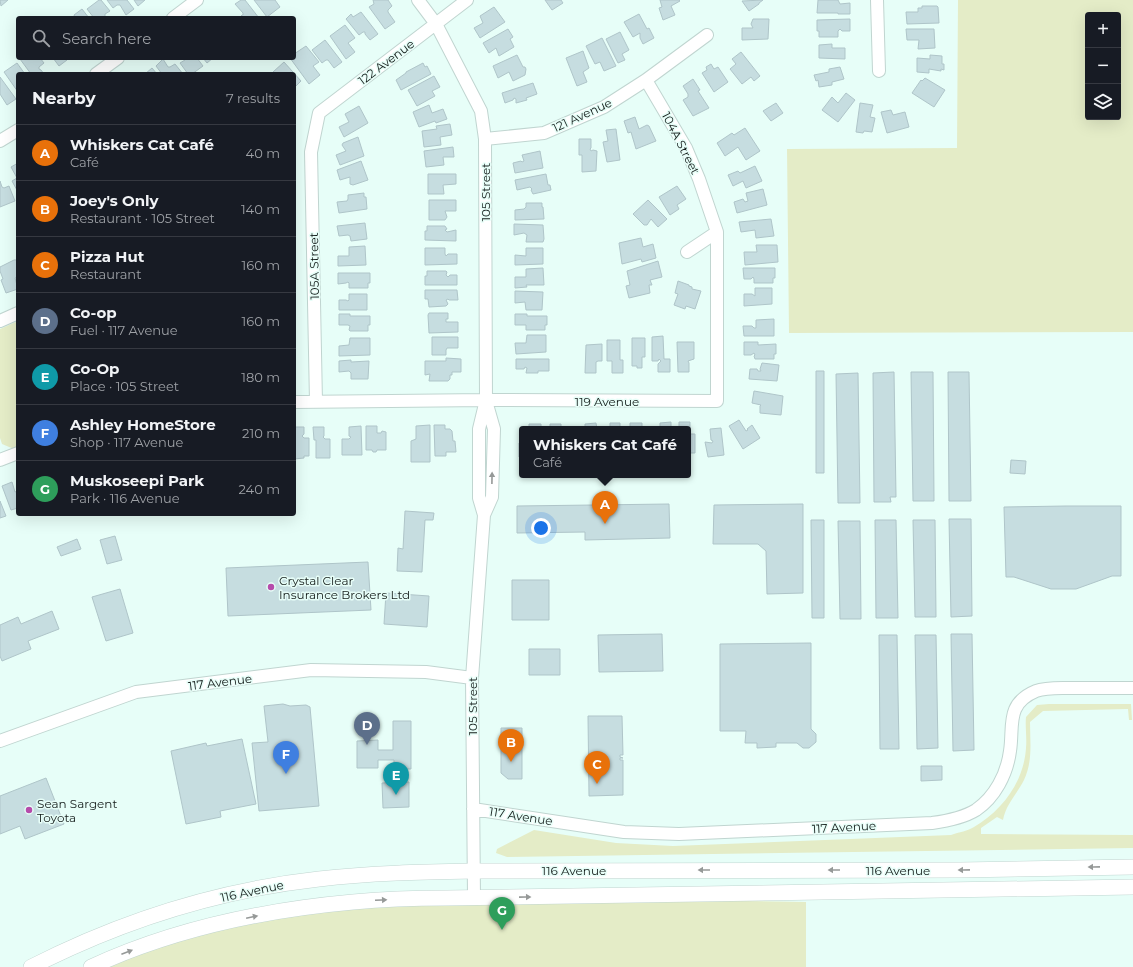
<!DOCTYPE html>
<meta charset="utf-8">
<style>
:root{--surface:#171b24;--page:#242831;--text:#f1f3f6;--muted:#9ea1a6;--line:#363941;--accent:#b64bab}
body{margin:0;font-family:Montserrat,sans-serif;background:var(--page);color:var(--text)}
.controls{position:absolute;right:12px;top:12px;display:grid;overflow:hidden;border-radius:4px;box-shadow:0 4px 16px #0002}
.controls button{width:36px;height:36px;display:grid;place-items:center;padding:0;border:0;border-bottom:1px solid var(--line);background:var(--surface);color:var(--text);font:20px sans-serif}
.you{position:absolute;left:541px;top:528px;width:14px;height:14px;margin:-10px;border:3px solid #fff;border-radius:50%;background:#1a73e8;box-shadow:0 0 0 6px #1a73e833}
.badge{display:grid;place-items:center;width:26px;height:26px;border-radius:50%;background:var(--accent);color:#fff;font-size:13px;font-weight:700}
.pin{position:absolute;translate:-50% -33px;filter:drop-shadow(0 1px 2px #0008)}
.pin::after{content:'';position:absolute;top:21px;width:14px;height:12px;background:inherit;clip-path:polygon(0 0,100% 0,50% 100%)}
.popup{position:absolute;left:519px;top:426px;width:172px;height:52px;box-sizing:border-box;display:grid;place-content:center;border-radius:4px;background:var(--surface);filter:drop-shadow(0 1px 3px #0005);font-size:13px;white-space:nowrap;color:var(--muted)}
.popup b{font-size:15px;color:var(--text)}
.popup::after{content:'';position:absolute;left:50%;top:100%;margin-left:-8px;border:8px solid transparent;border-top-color:var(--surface)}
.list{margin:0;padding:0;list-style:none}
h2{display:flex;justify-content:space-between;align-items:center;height:52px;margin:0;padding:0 16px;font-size:17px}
h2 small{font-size:13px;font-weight:400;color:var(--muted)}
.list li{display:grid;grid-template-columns:26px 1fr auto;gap:12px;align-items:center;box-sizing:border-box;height:56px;padding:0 16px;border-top:1px solid var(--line)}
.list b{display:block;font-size:15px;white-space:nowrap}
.list p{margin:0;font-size:13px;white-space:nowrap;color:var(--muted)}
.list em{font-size:13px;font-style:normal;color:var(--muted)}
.icon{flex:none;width:22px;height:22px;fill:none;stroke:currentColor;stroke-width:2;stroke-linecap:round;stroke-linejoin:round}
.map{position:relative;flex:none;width:1133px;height:967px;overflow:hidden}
.search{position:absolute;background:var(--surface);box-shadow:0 4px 16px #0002;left:16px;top:16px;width:280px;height:44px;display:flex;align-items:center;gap:10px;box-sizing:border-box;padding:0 14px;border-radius:4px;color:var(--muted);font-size:15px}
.panel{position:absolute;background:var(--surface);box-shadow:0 4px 16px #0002;left:16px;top:72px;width:280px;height:444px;border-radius:4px}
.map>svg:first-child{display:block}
</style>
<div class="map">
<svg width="1133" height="967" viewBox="0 0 1133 967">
<rect width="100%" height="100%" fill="#e7fef8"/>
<path fill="#e4ecc7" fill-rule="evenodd" d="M958,0H1133V332L789,333L787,149L957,148ZM1088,15H1118V117H1088Z
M18,321V447L14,449L2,444L0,438V329Z
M1049,704H1131L1132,720H1129L1128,709L1043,711L1030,722C1030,741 1033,761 1024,780C1017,794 1006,804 1003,820L997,817L981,828V834L1133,835V848L507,857L496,853L497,849L534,830L616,843L673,846L951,835C959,832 968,831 974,827C1003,810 1024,781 1026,748C1027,737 1025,727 1026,717L1037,705Z
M474,897L806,902V967H91L264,914Z"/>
<path fill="#c6dde0" stroke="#afc5c9" d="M0,0H8L1,6Z
M99,0H101L110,11L105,14V16L107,18H94L87,9Z
M107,0H127L134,9L126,15L120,5H117L113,8Z
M134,0H145L138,6Z
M241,0H245L259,18H239L242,15H243V13L235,4Z
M254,0H275L280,7L267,17Z
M373,0H388L392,6L388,10V12L395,22L385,29L369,7L374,4Z
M545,0H561L563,3L552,10Z
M660,0H679L680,1L671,6L675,15L663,20L659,8L662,7Z
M763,0L759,3V4L749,11L742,1Z
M818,0H838L840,4L850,3V14H838V13H817Z
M922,6H937L938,7L939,23L907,24L906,12H918V8H922Z
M494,7L505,22L480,38L474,28L483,23L480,16Z
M82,9L89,18H75L74,15Z
M361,12L378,34L370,40L365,34V32H363L359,35L346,19L351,14L353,17Z
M639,14L647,29L649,28L654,38L643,44L640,38V33L633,37L624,22Z
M753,19H769L768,39L742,40V28H753L751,24Z
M850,19V31H842L840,29L838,31V37H819V31H817V20Z
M345,25L355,38L348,43L355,52L346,59L330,36Z
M508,29L513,37L510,39L514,47L499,56L496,48L489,53L483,43Z
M906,29H934L935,48L918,49L919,40H907Z
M620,32L629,50L622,54L625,60L618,63L606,39Z
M602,38L616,66L604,71L600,62L595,64L586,46Z
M325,40L342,62L334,68L328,60H326L322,63L312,50Z
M832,44V48H845V59L819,58V45Z
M306,46L319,62L313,66L320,75L309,84L290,58H294V54Z
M583,51L589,68L583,72L587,82L577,86L566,58Z
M741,52L760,76L754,81L751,77L742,84L730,69L736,64L732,59Z
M517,55L523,67H525L526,69L525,75L513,81L509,72L498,78L493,66Z
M930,55L942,56V64H944V70L941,69V71L929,69V73L917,72V58L930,59Z
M21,58H40L44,63L39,67V69L41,70L44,74H31L20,59Z
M53,58H66L67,60L59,66Z
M185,58H197L203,66L192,74H188L180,63L185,60Z
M203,58H213L207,63Z
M163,59L168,67H170L175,64L183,74H162L156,66Z
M284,62L301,81L294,88V74H275L273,72Z
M17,63L25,74H18V92L4,72Z
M423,63L425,67L427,66L431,74L401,90L396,80L406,73V72Z
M711,64L714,69L718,67L728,82L714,92L702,73L707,70L706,67Z
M840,67L844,79L832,82V85L819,87L818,80L816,81L814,75L829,72V69Z
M152,68L157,74H145Z
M434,76L440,87L432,91L435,96L417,106L408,90Z
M0,77L16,99L7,105L0,94Z
M925,78L945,90L934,107L912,93L921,80L922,81Z
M693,79L700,90L698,91L709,108L693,116L683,100L688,97V94L683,86Z
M533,83L537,94L526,98L527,100L516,103V99L514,98L513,100L505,103L502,93Z
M846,93L855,100L838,122L822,110L832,97L838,103Z
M776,103L783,113L771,121L763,111Z
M860,103L873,105L870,117L875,118L872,132L864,131L863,133L856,132Z
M429,105L432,113L443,109L447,119L436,123L435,121L419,127L413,112Z
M359,106L368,123L344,137L339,127L349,122L345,114Z
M891,110L893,115L905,112L909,127L887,133L881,112Z
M635,117L639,129L647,125L649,126L656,141L636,149L631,132L628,133L624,121Z
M450,124L452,135L440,137L441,145L424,147L422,131L437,129L436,126Z
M745,128L760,151L746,160L738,147L725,156L717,143L732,133L734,135Z
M616,129L620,160L607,162L603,142L608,141L606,130Z
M358,137L364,156L340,165L336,155L346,151L342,145L343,143Z
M579,139H591V148L590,149L591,151L593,150L597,151L596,171L582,172V155H579Z
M453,147L454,157H443L444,165L426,167L424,151Z
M540,151L543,168L515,173L513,163L521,161L522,162L524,161L522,155Z
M361,161L368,180L353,185L350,184V177L340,180L337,170Z
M18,163V192L12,181L17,178L11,167Z
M755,166L762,181L746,188L743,181L733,186L728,175L738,171L740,173Z
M428,174H456V184L443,185L444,194H428Z
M546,174L548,185H550L551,190L533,194L531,190L532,189L530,187L517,190L515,180Z
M0,181L2,187L4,188L9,186L15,201L0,207Z
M677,186L686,199L677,205L679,209L670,215L659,197Z
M763,189L767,205L737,213L734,202L743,199L745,202L748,201L746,193Z
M364,193V197H366L367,209L339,213L337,202L347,201L348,199V195Z
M429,200H456V211H445L447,217L445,220H429Z
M648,200L667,219L658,227L651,219L647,225H644L633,214Z
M526,203H542V207H543L544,219L515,220V210L524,209L526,207Z
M771,219L774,236L756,238L755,230L741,232L739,222Z
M365,223L367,239L351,241L350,236L348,235L339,236L337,226Z
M514,224L543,225L544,239L543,242H526L527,235L524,233L514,235Z
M427,226H445L447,229L445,230L447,232L456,230V241L425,240V231H427Z
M641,238L643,247L653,244L656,258L642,262L641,259L622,264L619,243Z
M756,245H777L778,262L745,265L744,252H757Z
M365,246L366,265L338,266V256H349V247Z
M425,248H445V254L446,256L448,254H457V264L425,265Z
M526,248H543V264L515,265V255L526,256Z
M14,260H18V278L17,277L15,278L18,289L6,293L1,280L3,279L0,271V267Z
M658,261L662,277L650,280L652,285H649L650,293L629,298L626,286L630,285L627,271Z
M543,268L544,285H526L527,287L515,288V277H526V269Z
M743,268H775V278H773V283H754V279L753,277L751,279H744Z
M427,271H446L447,272L446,275L448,277L450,275H457V285H425V276H427Z
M338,273H370V283H368V288H349V283L348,282L346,283L338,284Z
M678,281L689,285V286L692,287V289L701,291L695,309L686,306L685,309L674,305L678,294L675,293Z
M755,288H772V304L744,306V294H752L755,296Z
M425,290H457L458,300H449L448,299L446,300L448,304L446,306L429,307L428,299H425Z
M515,291L543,292L542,310H526L525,302L515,303Z
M349,294H367V310H339V300H346L348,301L349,300Z
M429,313H448V319H446V322H458V332L429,333L428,315Z
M339,314H350V316H370V325H368V331H350L349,330L350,326L348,325H339Z
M515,314H527V316H547V325H545V330H526V325H515Z
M774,319V336H744L743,326H752L754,328H756V320Z
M527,335H546V352L516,354L515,343H526Z
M663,336L664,359H670V372H658V364L661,361L659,359L658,361H652V337Z
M432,337H458V348H447L446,350V355H432Z
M350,338H370V355L339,356V346L349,345Z
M632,338H645V357H642V368H637V366H632Z
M607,340H620V360H623V373H612V361H607Z
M677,342H694V359L688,361L689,363V372H678Z
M744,342H758V345L776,344V354H774V359H755L754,356L755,355L754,353L751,355H744Z
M602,344V361H598L596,362V373H585L586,345Z
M446,358L461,359V372H452V375H450V379L448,381H429L430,374L425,375V361H446Z
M516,359H549V371H538V373H526L527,368L525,367L524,369H516Z
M351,360V362L369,361L368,379H351V373L349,371L339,372V361Z
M762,363L779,365L777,381L749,379L750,369H757L758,371H761L760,369Z
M816,371H824V473H816Z
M894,372L896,497H890L891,502H874L873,373Z
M911,372H933L934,501H913Z
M948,372H969L971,501H949Z
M858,373L860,503H838L836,374Z
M754,391L783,396L781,415L760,413V406L761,405L752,403Z
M739,420L746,431L748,430L747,429L752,425L760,438L743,449L729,426Z
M671,422V429H660V423Z
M679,422H690V431L688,432L690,434H695V453H690V455H688V429H679Z
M596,423L597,429H585V424Z
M610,423H620V429H610Z
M630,423H642V429H630Z
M529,424H541V429H529Z
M550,424H561V429H550Z
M430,425V462H411V441L416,439V426Z
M434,425H445V429H450L452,431L453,441H455L456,452H446V456H435Z
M361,426L362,455H342V439H349L351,437L349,436V427Z
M366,426H377V433H381L382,431L386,432V450H377L376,452H373L372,450H366Z
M294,427H304V434L302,436L304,438H309V456H304V458L294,459Z
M313,427H324V436L323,437L325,439H330V458H316V440H314Z
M721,428L724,455L708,457L705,442L712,443L713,441L711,440L710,429Z
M519,443H522V457H519Z
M1011,460L1026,461L1025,474L1010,473Z
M12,482L15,492L18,491V508L11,510L2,486Z
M0,501L6,516L0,518Z
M669,504L670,538L585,540V532L517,533V506Z
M803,504V593L767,594L766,551L758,544H713L714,505Z
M1066,506H1121V576H1112L1076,589H1051L1014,577H1006L1004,507Z
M405,511L434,513L433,520H425L422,572L397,571L398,548L403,549Z
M949,519H971L972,616L951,617Z
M811,520H824V618H812Z
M875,520H896L898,618H876Z
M913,520H935L936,617H915Z
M838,521H860L861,619H840Z
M115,536L122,560L107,564L100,540Z
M77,539L81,549L61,556L57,547Z
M368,562L371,610L228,616L226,568Z
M512,580H549V620H512Z
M120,589L133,633L106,641L92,597Z
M386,593L429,596L427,627L384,624Z
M52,611L59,629L28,641L31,649L2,661L0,656V625L18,617L21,624Z
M662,634L663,671L599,672L598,635Z
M951,634H972L974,750L953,751Z
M879,635H897L899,749H880Z
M915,635H936L938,748L917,749Z
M811,643V729L816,734V742L809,748H803L797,743H776V747L757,748V743H745L746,731H720V644Z
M529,649H560V675H529Z
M283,704L290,706L306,705L310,707L319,806L259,811L252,743L268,742L264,706Z
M588,716H622L623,755H620V757L623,758H620V760H623V795L589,796Z
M393,721H411V769H394V760H378V768H357V741L378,740V750H393Z
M501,728H522V779H508L501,773Z
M242,739L256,804L220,811L221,817L186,824L171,751L206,743L207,746Z
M921,766H942V780L921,781Z
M46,778L64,824L25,839L20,826L0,834V796Z
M409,782V807L383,808L382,783Z"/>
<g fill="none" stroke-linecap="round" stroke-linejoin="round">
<defs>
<path id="minor" d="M418,0L436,24L481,111L485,139L486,400L479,429V498L484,515
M877,0L879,71
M173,18L197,0
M96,74L118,58
M485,139L544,133L604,107L646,80L707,35
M0,141L18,130
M687,252L717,232
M0,321L18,313
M294,402L486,400L717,401V232L699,179L686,148L646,80
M316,402L311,152L319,113L467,0
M0,460L18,453
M0,741L136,692L311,670L426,672L472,678
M473,809L624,832L679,834L932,823C947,821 963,818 976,810C995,797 1007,774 1010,751C1014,726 1005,704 1036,691C1046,687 1061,688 1072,688C1092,688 1113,688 1133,688
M474,897L472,678L484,515L492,497L494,429L486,401"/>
<path id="major" d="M31,967C121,921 219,890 319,879C370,873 422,872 474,871L960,870L1133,867
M91,967C173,929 264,910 353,902C384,899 416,898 447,898L1133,887"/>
</defs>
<use href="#minor" stroke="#c0d5d0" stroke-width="14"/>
<use href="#major" stroke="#c0d5d0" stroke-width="16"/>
<use href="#minor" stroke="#fff" stroke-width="12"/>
<use href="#major" stroke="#fff" stroke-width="15"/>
</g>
<defs><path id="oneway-solid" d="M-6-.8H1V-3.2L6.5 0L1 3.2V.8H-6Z"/></defs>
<g fill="#969998">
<use href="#oneway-solid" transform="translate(492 478) rotate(-89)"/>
<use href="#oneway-solid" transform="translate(1094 867) rotate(179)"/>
<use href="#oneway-solid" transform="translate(704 870) rotate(180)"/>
<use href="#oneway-solid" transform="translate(834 870) rotate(180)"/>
<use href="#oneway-solid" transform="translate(964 870) rotate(179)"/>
<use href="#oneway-solid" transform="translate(525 897) rotate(-1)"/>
<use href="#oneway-solid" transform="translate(381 900) rotate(-3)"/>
<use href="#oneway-solid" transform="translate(252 917) rotate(-12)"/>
<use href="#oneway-solid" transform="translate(127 952) rotate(-21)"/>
</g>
<g fill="#b64bab" stroke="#e7fef8" stroke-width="1.5">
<circle cx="271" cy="587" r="4"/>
<circle cx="29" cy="810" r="4"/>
</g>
<g text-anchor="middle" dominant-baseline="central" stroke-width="3" stroke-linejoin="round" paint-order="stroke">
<g font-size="12" fill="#151d1b" stroke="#e7fef8">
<text transform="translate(386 62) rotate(-37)">122 Avenue</text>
<text transform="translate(582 115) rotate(-25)">121 Avenue</text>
<text transform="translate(681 143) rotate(63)">104A Street</text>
<text transform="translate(485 192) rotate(-90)">105 Street</text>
<text transform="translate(314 266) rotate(-91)">105A Street</text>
<text x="607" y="401">119 Avenue</text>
<text transform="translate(220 682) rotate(-7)">117 Avenue</text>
<text transform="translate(472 706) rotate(-90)">105 Street</text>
<text transform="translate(521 816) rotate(9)">117 Avenue</text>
<text transform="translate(844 827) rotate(-3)">117 Avenue</text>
<text x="574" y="870">116 Avenue</text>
<text x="898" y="870">116 Avenue</text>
<text transform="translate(252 891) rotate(-12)">116 Avenue</text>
</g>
<g font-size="12" fill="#151d1b" stroke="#e7fef8" text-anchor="start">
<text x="279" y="580">Crystal Clear<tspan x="279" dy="14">Insurance Brokers Ltd</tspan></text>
<text x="37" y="803">Sean Sargent<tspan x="37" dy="14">Toyota</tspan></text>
</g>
</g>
</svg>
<div class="controls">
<button>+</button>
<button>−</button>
<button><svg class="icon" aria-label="layers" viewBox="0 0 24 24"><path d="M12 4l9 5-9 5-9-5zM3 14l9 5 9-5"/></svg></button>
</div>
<div class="you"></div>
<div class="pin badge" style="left:605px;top:524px;background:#e8710a">A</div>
<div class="popup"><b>Whiskers Cat Café</b>Café</div>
<div class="pin badge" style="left:511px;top:762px;background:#e8710a">B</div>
<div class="pin badge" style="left:597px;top:784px;background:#e8710a">C</div>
<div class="pin badge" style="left:367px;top:745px;background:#5c6f8a">D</div>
<div class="pin badge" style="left:396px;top:795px;background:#0f9aa8">E</div>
<div class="pin badge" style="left:286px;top:774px;background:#3f7fe0">F</div>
<div class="pin badge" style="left:502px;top:930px;background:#2e9e5b">G</div>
<div class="search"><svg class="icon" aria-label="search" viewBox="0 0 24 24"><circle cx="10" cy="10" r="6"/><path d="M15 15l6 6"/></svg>Search here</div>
<section class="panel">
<h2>Nearby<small>7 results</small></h2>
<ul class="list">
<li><span class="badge" style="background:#e8710a">A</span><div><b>Whiskers Cat Café</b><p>Café</p></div><em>40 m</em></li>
<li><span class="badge" style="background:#e8710a">B</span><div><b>Joey's Only</b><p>Restaurant · 105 Street</p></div><em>140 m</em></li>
<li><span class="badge" style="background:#e8710a">C</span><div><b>Pizza Hut</b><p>Restaurant</p></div><em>160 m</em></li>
<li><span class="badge" style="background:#5c6f8a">D</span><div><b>Co-op</b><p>Fuel · 117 Avenue</p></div><em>160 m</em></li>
<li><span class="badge" style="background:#0f9aa8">E</span><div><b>Co-Op</b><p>Place · 105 Street</p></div><em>180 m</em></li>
<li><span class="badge" style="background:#3f7fe0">F</span><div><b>Ashley HomeStore</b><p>Shop · 117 Avenue</p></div><em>210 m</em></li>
<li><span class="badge" style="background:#2e9e5b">G</span><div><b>Muskoseepi Park</b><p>Park · 116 Avenue</p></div><em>240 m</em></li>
</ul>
</section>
</div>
